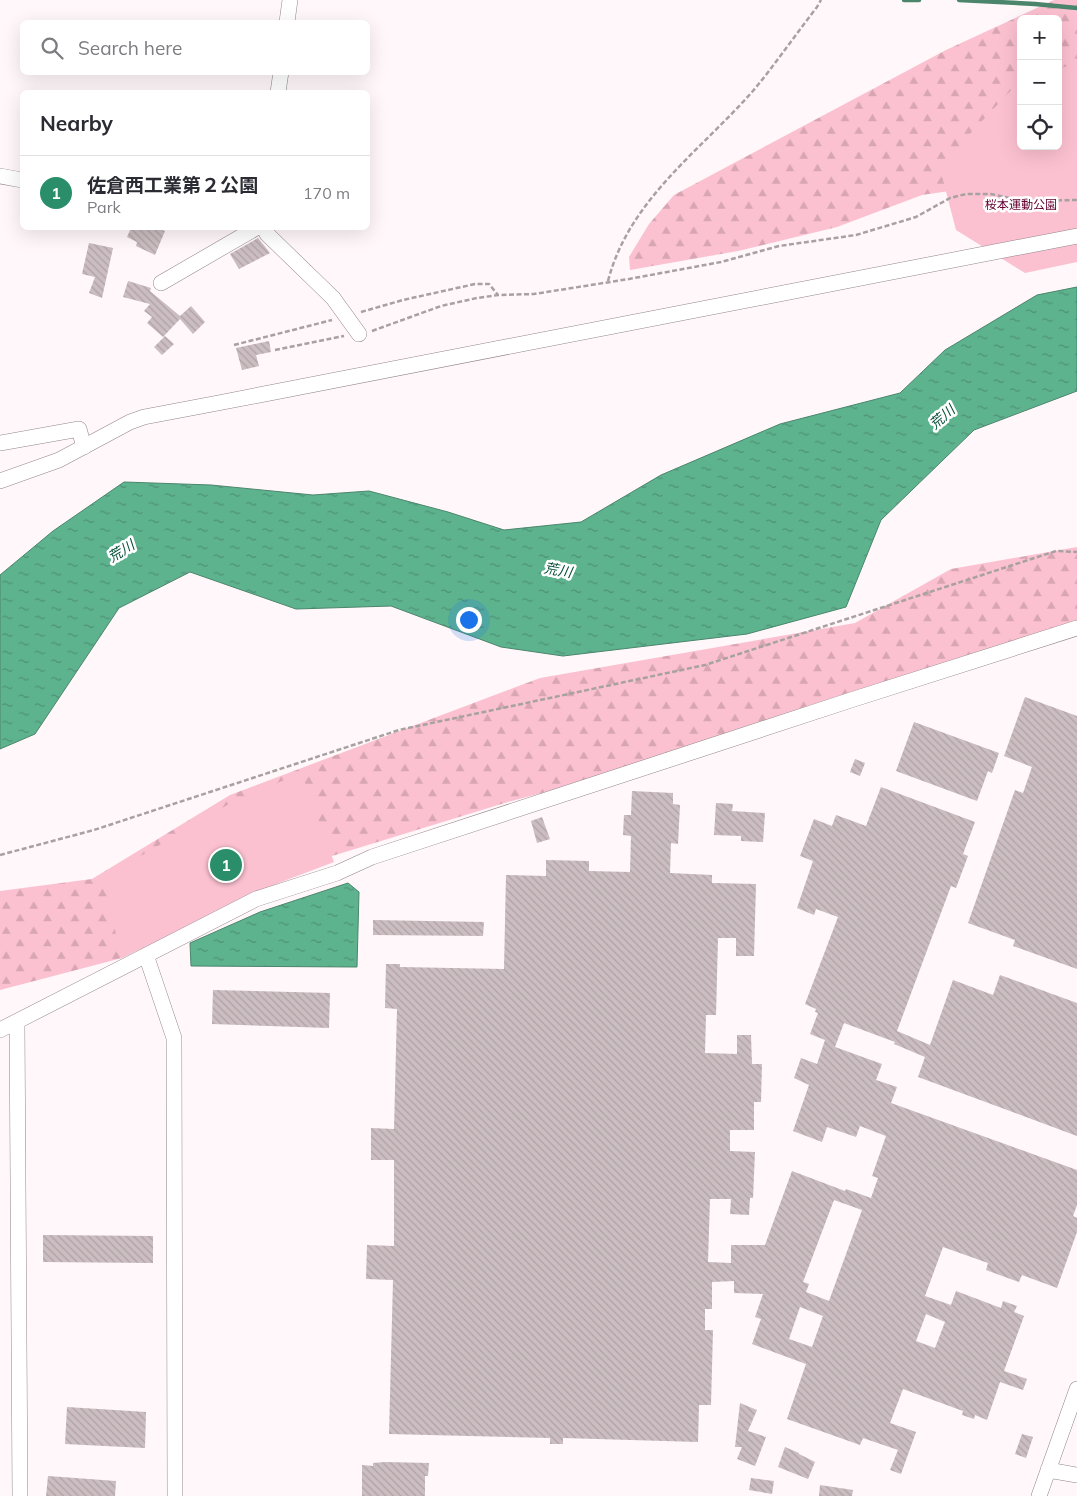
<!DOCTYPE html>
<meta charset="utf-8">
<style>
:root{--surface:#fff;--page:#f7f7f7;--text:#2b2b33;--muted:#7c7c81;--line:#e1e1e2;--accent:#298e69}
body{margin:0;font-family:Mulish,"Noto Sans JP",sans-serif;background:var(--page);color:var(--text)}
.controls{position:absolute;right:15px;top:15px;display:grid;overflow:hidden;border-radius:8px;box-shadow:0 5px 20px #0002}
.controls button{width:45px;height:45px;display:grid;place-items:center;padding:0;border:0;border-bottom:1px solid var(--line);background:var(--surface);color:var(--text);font:25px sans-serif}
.you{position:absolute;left:468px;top:619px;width:18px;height:18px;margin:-12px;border:4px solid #fff;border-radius:50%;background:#1a73e8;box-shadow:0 0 0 8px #1a73e833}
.badge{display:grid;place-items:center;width:32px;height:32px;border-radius:50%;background:var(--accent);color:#fff;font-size:16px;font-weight:700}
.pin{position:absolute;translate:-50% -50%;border:2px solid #fff;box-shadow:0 1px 5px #0006}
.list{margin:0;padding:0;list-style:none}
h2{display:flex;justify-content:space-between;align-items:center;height:65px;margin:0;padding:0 20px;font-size:21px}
h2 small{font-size:16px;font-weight:400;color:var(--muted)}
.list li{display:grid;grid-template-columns:32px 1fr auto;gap:15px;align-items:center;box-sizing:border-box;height:75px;padding:0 20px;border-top:1px solid var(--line)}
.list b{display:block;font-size:19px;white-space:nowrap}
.list p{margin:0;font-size:16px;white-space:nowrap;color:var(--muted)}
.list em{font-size:16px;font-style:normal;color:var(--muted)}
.icon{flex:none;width:28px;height:28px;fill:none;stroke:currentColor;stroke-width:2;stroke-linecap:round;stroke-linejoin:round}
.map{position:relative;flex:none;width:1077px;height:1496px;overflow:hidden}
.search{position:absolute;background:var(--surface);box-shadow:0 5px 20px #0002;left:20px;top:20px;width:350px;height:55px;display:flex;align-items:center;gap:12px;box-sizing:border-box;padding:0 18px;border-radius:8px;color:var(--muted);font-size:19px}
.panel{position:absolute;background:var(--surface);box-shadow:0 5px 20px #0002;left:20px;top:90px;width:350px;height:140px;border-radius:8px}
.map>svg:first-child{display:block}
</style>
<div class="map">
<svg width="1077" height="1496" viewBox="0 0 1077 1496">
<defs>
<pattern id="forest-firs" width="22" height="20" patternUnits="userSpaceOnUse" patternTransform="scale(1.25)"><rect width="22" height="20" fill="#fcc1d1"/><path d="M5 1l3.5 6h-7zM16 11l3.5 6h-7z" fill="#d8a5b3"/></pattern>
<pattern id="water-ripples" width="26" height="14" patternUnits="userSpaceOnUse" patternTransform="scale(1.25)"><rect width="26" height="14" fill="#5eb38f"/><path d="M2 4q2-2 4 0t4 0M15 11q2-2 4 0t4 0" fill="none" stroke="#4d9174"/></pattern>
<pattern id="building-back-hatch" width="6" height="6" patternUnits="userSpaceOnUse" patternTransform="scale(1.25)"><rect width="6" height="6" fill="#cbbdc1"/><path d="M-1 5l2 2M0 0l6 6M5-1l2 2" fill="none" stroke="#aea2a5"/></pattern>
</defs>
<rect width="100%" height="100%" fill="#fff7f9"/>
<path fill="url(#forest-firs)" d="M1054,0H1077V103L1058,111V19H1021V146L1011,182L922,195L837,227L738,251L630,270L629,257L649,224L674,195L946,50Z
M1077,547V621L810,705L631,769L508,802L319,860L165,945L163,944L146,945L122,958L0,990V891L92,879L230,795L540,678L855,623L951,569Z"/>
<path fill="#fcc1d1" d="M1077,63V262L1025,273L956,230L943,180L966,138L1018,83L1021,82V146H1058V69Z
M301,773L334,862L276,884L122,958C117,937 104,893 112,873L234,801Z"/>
<path fill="url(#water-ripples)" stroke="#4a856c" d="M1077,287V391L974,430L881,520L846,607L747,634L563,656L501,647L391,606L296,609L190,572L119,608L35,734L0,749V575L53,531L124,482L211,485L313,495L369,491L448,512L504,530L581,522L661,475L780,424L900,393L945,350L1037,295Z
M348,883L359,892L357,967L191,966L190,943L260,912Z"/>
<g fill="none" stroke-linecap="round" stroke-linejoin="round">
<path stroke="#4a856c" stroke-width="4.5" d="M904,0H919
M959,0L1035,4L1077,8"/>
</g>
<path fill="url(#building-back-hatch)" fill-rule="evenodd" d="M131,228H156L165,231L155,255L136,246L137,242L127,237Z
M258,238L270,253L239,269L230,254Z
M89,243L113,248L102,298L89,293L95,277L82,274Z
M128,281L151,288L150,291L180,316L191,306L205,322L193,334L180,319L163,337L147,323L152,317L144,311L150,304L123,297Z
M165,336L174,344L162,355L154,347Z
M269,341L271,352L256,355L259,366L242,370L236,348Z
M1025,697L1077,716V969L1013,946L1015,940L968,923L1015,790L1023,793L1032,767L1004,756Z
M914,722L999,753L992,773L988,771L977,801L896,771Z
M855,759L865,763L860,776L850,772Z
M881,787L975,822L963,854L968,856L956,888L951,886L897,1031L930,1045L953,980L993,995L1000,975L1077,1003V1136L918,1077L925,1057L894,1044L895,1042L844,1023L835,1047L882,1064L876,1080L897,1087L891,1103L1077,1170V1205L1073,1216L1077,1218V1232L1057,1288L1022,1275L1019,1282L986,1270L988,1263L943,1247L925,1296L951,1305L956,1291L1001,1308L1003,1301L1017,1306L1014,1312L1024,1316L1004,1371L1027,1379L1023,1390L1000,1382L987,1420L975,1415L974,1419L962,1415L963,1411L903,1389L890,1423L916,1432L901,1474L890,1470L898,1450L863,1438L860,1445L787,1419L806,1364L752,1344L761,1319L755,1317L763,1294L734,1293V1281L712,1282V1309H705V1330H713L711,1405H699L698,1442L563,1438V1444H550V1438L389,1434L393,1280L366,1279L367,1245L394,1246V1160H371V1128L394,1129L397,1009L385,1008L386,964H400V967L504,969L506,875L546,876V860L589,861V871L630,872L631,836L623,835L624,815H631L632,791L673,793V804L680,805L678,844L671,843L670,873L712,875V883L756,884L754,956H736V938H718L716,1015H706L705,1053L737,1054V1035H751L752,1064H762L761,1102H754V1130H730V1151L755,1152L753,1198H750L749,1215L730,1214L731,1199H710L708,1262L731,1263V1245H765L792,1171L845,1191L846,1189L871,1198L878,1178L872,1176L886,1136L860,1126L856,1137L827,1127L822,1142L793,1131L809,1085L794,1078L801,1058L817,1064L825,1040L810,1034L818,1013L815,1012L816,1009L805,1004L838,917L816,909L814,915L797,908L813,861L800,856L814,819L832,826L836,815L866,826ZM834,1200L862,1210L829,1301L806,1292L809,1284L803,1282ZM800,1307L823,1316L812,1347L789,1339ZM926,1314L945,1322L935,1348L916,1341Z
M716,803L733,804L732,811L765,813L763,842L741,841V836L714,835Z
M542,817L550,839L537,843L531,821Z
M373,920L484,922L483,936L373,935Z
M213,990L330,993L329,1028L212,1024Z
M43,1235L153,1236V1263L43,1262Z
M740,1403L757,1410L748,1431L766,1437L755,1466L737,1459L742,1447H735Z
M67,1407L146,1412L145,1448L65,1444Z
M1022,1434L1033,1437L1026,1458L1015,1454Z
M785,1447L799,1453V1454L815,1462L808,1479L778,1467Z
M385,1462L429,1463L428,1476H425V1496H362V1465L373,1466V1463Z
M48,1476L116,1481L115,1496H46Z
M751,1478L774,1481L772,1494L749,1490Z
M820,1485L853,1490L852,1496H819Z"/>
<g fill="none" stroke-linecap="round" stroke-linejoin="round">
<defs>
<path id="minor" d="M287,22L290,0
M278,92L281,72
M0,176L22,180
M264,228L267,234L333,298L359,334
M161,283L256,228
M0,443L79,429L84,447
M0,481L59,460L130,422L144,417L218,403L1077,236
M146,955L174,1038L175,1496
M17,1023L20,1496
M0,1030L256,899L337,873L372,857L851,700L1077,628
M1048,1470L1077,1475
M1039,1496L1077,1389"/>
</defs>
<use href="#minor" stroke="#928689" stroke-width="16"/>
<path stroke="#a7a1a2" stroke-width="2.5" stroke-dasharray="5 2.5" stroke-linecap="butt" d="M608,281C629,200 699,152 752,92C775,65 795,35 817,7L821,0
M361,312L403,300L475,284H489L498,295
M372,331L441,306L477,298L498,295L534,294L629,279L721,262L779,246L856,235L916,217L950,198L966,194H991L1025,201L1077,200
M234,345L332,320
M275,350L344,336
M0,855L94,830L399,730L705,665L1056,551L1077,552"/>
<use href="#minor" stroke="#fff" stroke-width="15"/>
</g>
<g text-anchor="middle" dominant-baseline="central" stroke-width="5" stroke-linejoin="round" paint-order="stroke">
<g font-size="12" fill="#630231" stroke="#fff">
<text x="1021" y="204">桜本運動公園</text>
</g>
<g font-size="14" font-style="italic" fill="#054f37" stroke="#fff">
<text transform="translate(942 417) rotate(-41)">荒川</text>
<text transform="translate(121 551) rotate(-32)">荒川</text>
<text transform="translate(558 570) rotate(10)">荒川</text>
</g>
</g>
</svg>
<div class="controls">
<button>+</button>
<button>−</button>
<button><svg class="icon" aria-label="locate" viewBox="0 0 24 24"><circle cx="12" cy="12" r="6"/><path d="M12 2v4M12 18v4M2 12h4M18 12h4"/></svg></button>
</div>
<div class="you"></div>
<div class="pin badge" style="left:226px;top:865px">1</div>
<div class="search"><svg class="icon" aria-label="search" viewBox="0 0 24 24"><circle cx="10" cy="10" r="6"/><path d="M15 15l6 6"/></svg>Search here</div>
<section class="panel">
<h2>Nearby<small></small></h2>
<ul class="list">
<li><span class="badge">1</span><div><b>佐倉西工業第２公園</b><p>Park</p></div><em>170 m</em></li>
</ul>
</section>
</div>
